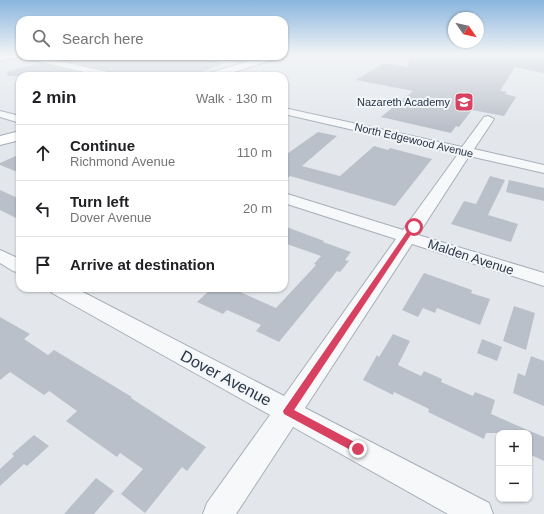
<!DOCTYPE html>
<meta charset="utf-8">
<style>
:root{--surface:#fff;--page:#f6f6f6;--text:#202124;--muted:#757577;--line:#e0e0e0}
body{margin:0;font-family:Arial,sans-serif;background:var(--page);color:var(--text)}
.controls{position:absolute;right:12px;bottom:12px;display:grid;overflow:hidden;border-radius:8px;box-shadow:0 1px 3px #0004}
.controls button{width:36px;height:36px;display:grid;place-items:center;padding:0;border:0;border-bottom:1px solid var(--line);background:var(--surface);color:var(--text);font:20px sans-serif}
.compass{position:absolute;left:448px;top:12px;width:36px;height:36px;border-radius:50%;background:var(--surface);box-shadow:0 1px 3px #0004;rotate:124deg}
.stop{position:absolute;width:12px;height:12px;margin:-9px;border:3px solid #d8415f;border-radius:50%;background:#fff}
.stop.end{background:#d8415f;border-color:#fff;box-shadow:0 1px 4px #0008}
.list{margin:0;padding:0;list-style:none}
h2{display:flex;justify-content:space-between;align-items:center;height:52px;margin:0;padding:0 16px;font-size:17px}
h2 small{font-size:13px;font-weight:400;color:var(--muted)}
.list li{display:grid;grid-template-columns:26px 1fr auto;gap:12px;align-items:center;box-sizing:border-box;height:56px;padding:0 16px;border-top:1px solid var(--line)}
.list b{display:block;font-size:15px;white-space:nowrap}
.list p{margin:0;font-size:13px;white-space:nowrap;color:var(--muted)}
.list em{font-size:13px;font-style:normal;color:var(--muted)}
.icon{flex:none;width:22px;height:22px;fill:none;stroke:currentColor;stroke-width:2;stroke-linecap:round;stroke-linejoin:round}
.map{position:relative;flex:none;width:544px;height:514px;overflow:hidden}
.search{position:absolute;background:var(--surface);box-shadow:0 1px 3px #0004;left:16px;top:16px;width:272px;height:44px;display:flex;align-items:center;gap:10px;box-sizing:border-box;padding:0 14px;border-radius:12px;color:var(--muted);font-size:15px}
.panel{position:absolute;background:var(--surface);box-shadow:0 1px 3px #0004;left:16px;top:72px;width:272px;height:220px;border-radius:12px}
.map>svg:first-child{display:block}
</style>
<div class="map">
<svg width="544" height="514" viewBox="0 0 544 514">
<rect width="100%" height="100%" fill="#e3e7ec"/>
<path fill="#bac0ca" d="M409,55H544V73L515,67L500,91L507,92L505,94L516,97L504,116L472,110L459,127L456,126L451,133L381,117L413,91L356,80L384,63L408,67Z
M66,56H142L154,59L162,56H188L225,63L191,76H118L113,72L55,59Z
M39,63L94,76H8L7,72Z
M318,132L337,136L302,166L340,176L374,146L388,150L390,148L432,159L395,206L290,176L284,181V156Z
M20,154V173L0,165V163Z
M490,176L505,180L488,215L518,224L511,242L451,224L464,201L476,204Z
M509,180L544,188V201L506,192Z
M0,190L20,199V220L0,210Z
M284,226L324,241L323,242L351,252L345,260L349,261L340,272L337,271L279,342L256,331L261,325L227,310L223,314L197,302L212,288H231L276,308L316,265L314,264L321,256L284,243Z
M424,273L472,290L471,293L490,299L480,325L437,308L435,313L423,308L418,317L402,310Z
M514,306L535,313L526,350L503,341Z
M0,317L30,334L24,339L48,355L54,350L132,397L131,398L206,447L187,471L182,467L145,513L121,494L143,469L120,453L117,457L66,421L77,411L49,391L44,395L10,372L0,380Z
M393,334L410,341L398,365L421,376L424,371L442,379L441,382L473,396L475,392L495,400L491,414L544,437V461L529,454V433H486L484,439L428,412L429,409L394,392L393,395L363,380L377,355L379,357Z
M482,339L502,347L497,361L477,353Z
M531,356L544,361V406L513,393L518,373L525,376Z
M34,435L49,446L27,466L24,464L0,486V469L14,456L12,454Z
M96,478L114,491L94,514H64Z"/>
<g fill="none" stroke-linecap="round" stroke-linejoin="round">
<defs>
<path id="minor" d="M6,55H19L18,57L0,61V57Z
M20,56H35L113,73L117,76H101L24,58Z
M218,56C229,56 252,55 260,62L256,64L222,58Z
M284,108L462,147L484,117L488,116L494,119L474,149L544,165V173L469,156L418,235L544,273V286L412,244L305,408L489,503L493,514H448L293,427L236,514H203L207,503L270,415L52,293L49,288H75L284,396L396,239L284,203V193L403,230L458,154L284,114Z
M0,111L20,116V123L0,117Z
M0,250L20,259V273L13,271L0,263Z"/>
<path id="major" d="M266,56H281L279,58L221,76H205L206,74Z
M20,131V140L0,145V136Z"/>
</defs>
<use href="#minor" stroke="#a7aeb7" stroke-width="2"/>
<use href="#major" stroke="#a1acb9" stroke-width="2"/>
<use href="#minor" fill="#f6f8fa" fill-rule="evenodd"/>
<use href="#major" fill="#fff" fill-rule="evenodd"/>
</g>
<linearGradient id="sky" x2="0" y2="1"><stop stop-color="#89b5de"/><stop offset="0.43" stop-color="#f2f4f6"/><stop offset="1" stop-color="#f2f4f6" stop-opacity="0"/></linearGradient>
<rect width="544" height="127" fill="url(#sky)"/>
<path fill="#d8415f" d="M411,226L416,227L294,410L362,446L363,449L362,453L358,454L284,414L283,411Z"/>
<defs>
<symbol id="school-square" viewBox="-11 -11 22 22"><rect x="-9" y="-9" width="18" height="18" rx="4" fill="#d8415f" stroke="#f3f6f9"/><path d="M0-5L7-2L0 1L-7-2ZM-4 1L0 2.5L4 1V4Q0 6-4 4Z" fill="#fff"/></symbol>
</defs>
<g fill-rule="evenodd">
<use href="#school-square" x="453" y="91" width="22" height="22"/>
</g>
<g text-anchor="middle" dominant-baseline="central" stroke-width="4" stroke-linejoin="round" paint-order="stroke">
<g font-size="11" fill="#293546" stroke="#f3f6f9" text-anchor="end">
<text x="450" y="102">Nazareth Academy</text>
</g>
<g font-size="11" fill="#293546" stroke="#f3f6f9">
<text transform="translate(414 140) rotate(13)">North Edgewood Avenue</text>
</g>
<g font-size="13" fill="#293546" stroke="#f3f6f9">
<text transform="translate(471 257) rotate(18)">Malden Avenue</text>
</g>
<g font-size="16" fill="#293546" stroke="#f3f6f9">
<text transform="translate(226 378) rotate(28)">Dover Avenue</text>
</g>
</g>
</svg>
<div class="controls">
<button>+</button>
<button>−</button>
</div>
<svg class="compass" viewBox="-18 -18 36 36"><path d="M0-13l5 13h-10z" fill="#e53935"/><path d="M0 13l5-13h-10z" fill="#757577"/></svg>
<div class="stop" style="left:414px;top:227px"></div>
<div class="stop end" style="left:358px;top:449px"></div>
<div class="search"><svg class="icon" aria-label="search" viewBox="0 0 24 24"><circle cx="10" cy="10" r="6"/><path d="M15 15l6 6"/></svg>Search here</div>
<section class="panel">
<h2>2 min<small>Walk · 130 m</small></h2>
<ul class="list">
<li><svg class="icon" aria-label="ahead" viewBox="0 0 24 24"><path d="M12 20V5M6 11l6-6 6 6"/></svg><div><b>Continue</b><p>Richmond Avenue</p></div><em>110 m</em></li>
<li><svg class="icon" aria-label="left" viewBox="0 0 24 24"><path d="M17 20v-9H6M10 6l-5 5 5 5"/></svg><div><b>Turn left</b><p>Dover Avenue</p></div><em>20 m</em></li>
<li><svg class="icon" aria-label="arrive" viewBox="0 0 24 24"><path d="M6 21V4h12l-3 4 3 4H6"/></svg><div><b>Arrive at destination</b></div></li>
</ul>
</section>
</div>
